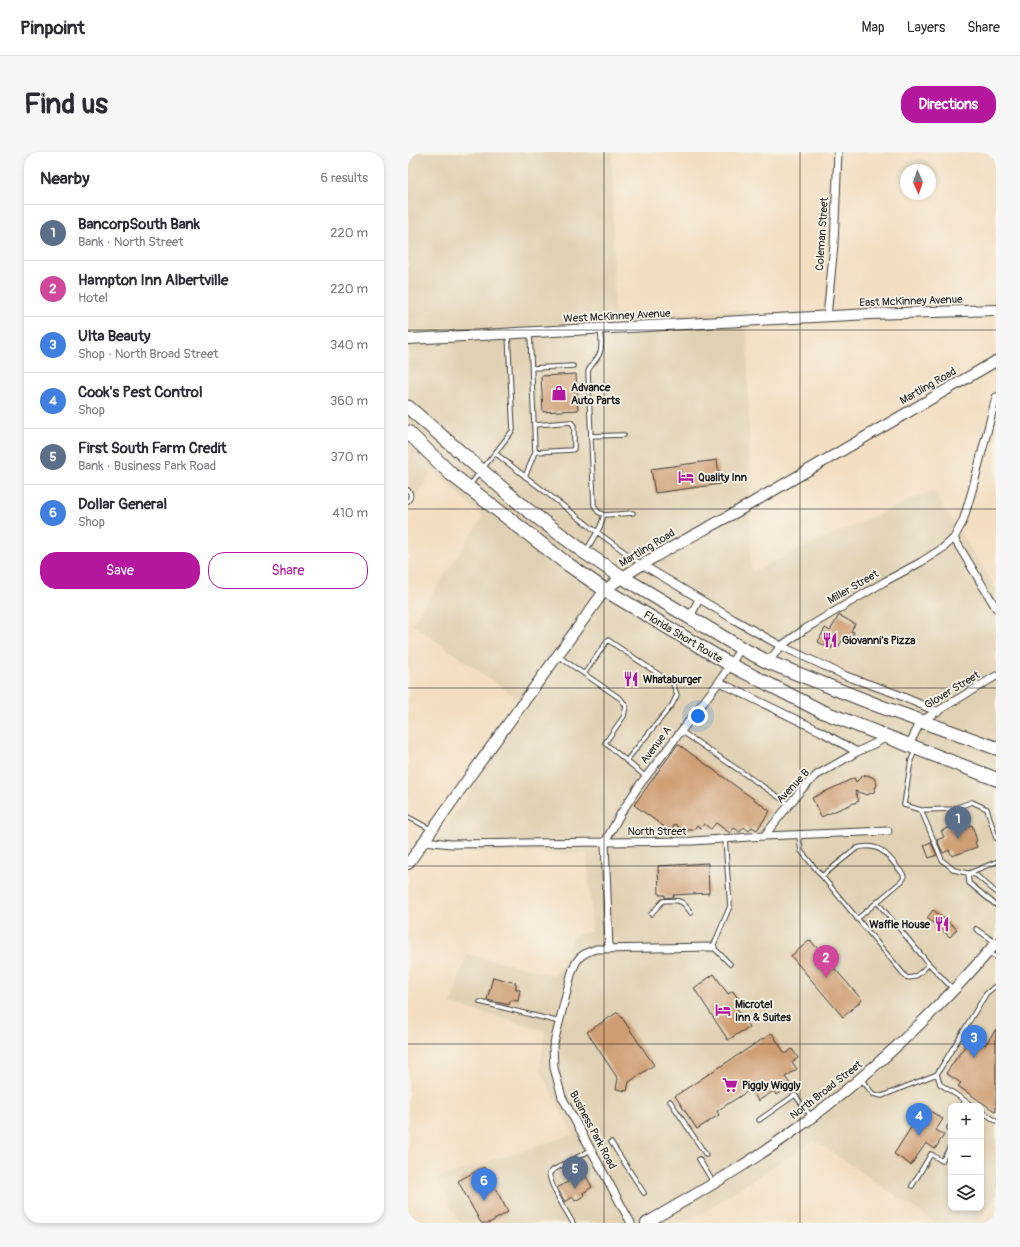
<!DOCTYPE html>
<meta charset="utf-8">
<style>
:root{--surface:#fff;--page:#f7f7f7;--text:#2b2b33;--muted:#7c7c81;--line:#e1e1e2;--accent:#b5179e}
body{margin:0;font-family:Pangolin,sans-serif;background:var(--page);color:var(--text)}
.controls{position:absolute;right:12px;bottom:12px;display:grid;overflow:hidden;border-radius:8px;box-shadow:0 2px 6px #0003}
.controls button{width:36px;height:36px;display:grid;place-items:center;padding:0;border:0;border-bottom:1px solid var(--line);background:var(--surface);color:var(--text);font:20px sans-serif}
.compass{position:absolute;left:492px;top:12px;width:36px;height:36px;border-radius:50%;background:var(--surface);box-shadow:0 2px 6px #0003;rotate:177deg}
.you{position:absolute;left:290px;top:564px;width:14px;height:14px;margin:-10px;border:3px solid #fff;border-radius:50%;background:#1a73e8;box-shadow:0 0 0 6px #1a73e833}
.badge{display:grid;place-items:center;width:26px;height:26px;border-radius:50%;background:var(--accent);color:#fff;font-size:13px;font-weight:700}
.pin{position:absolute;translate:-50% -33px;filter:drop-shadow(0 1px 2px #0008)}
.pin::after{content:'';position:absolute;top:21px;width:14px;height:12px;background:inherit;clip-path:polygon(0 0,100% 0,50% 100%)}
.list{margin:0;padding:0;list-style:none}
h2{display:flex;justify-content:space-between;align-items:center;height:52px;margin:0;padding:0 16px;font-size:17px}
h2 small{font-size:13px;font-weight:400;color:var(--muted)}
.list li{display:grid;grid-template-columns:26px 1fr auto;gap:12px;align-items:center;box-sizing:border-box;height:56px;padding:0 16px;border-top:1px solid var(--line)}
.list b{display:block;font-size:15px;white-space:nowrap}
.list p{margin:0;font-size:13px;white-space:nowrap;color:var(--muted)}
.list em{font-size:13px;font-style:normal;color:var(--muted)}
.actions{display:flex;gap:8px;padding:12px 16px}
.actions a{flex:1;padding:9px 0;border:1px solid var(--accent);border-radius:16px;text-align:center;font-size:14px;color:var(--accent)}
.actions .main{background:var(--accent);color:#fff}
.icon{flex:none;width:22px;height:22px;fill:none;stroke:currentColor;stroke-width:2;stroke-linecap:round;stroke-linejoin:round}
.map{position:relative;flex:none;width:588px;height:1071px;overflow:hidden;border-radius:16px}
header{display:flex;align-items:center;gap:24px;box-sizing:border-box;height:56px;padding:0 20px;background:var(--surface);border-bottom:1px solid var(--line)}
header strong{font-size:19px}
nav{display:flex;gap:22px;margin-inline-start:auto;font-size:14px}
.intro{display:flex;align-items:center;justify-content:space-between;box-sizing:border-box;height:96px;padding:0 24px}
h1{margin:0;font-size:28px}
.button{padding:10px 18px;border-radius:16px;background:var(--accent);color:#fff;font-size:14px;font-weight:700}
main{display:flex;gap:24px;padding:0 24px}
aside{flex:1;background:var(--surface);border-radius:16px;box-shadow:0 2px 6px #0003}
.map>svg:first-child{display:block}
</style>
<header>
<strong>Pinpoint</strong>
<nav><a>Map</a><a>Layers</a><a>Share</a></nav>
</header>
<div class="intro"><h1>Find us</h1><a class="button">Directions</a></div>
<main>
<aside>
<h2>Nearby<small>6 results</small></h2>
<ul class="list">
<li><span class="badge" style="background:#5c6f8a">1</span><div><b>BancorpSouth Bank</b><p>Bank · North Street</p></div><em>220 m</em></li>
<li><span class="badge" style="background:#d1479c">2</span><div><b>Hampton Inn Albertville</b><p>Hotel</p></div><em>220 m</em></li>
<li><span class="badge" style="background:#3f7fe0">3</span><div><b>Ulta Beauty</b><p>Shop · North Broad Street</p></div><em>340 m</em></li>
<li><span class="badge" style="background:#3f7fe0">4</span><div><b>Cook's Pest Control</b><p>Shop</p></div><em>360 m</em></li>
<li><span class="badge" style="background:#5c6f8a">5</span><div><b>First South Farm Credit</b><p>Bank · Business Park Road</p></div><em>370 m</em></li>
<li><span class="badge" style="background:#3f7fe0">6</span><div><b>Dollar General</b><p>Shop</p></div><em>410 m</em></li>
</ul>
<div class="actions"><a class="main">Save</a><a>Share</a></div>
</aside>
<div class="map">
<svg width="588" height="1071" viewBox="0 0 588 1071">
<rect width="100%" height="100%" fill="#f7f3e8"/>
<filter id="ink" filterUnits="userSpaceOnUse"><feTurbulence type="fractalNoise" baseFrequency=".025" numOctaves="2"/><feDisplacementMap in="SourceGraphic" scale="8" xChannelSelector="R" yChannelSelector="G"/><feConvolveMatrix kernelMatrix="1 2 1 2 8 2 1 2 1" color-interpolation-filters="sRGB"/></filter>
<filter id="wash" filterUnits="userSpaceOnUse"><feTurbulence type="fractalNoise" baseFrequency=".012" numOctaves="4" result="noise"/><feDisplacementMap in="SourceGraphic" scale="16" xChannelSelector="R" yChannelSelector="G"/><feGaussianBlur stdDeviation="0.9" result="paint"/><feColorMatrix in="noise" values="0 0 0 0 0 0 0 0 0 0 0 0 0 0 0 0 0 1.4 0 .05"/><feComposite in="paint" operator="in"/></filter>
<g filter="url(#wash)">
<rect width="100%" height="100%" fill="#f3dec1"/>
<path fill="#e1d1b4" fill-rule="evenodd" d="M0,0H204L206,163L339,158L343,420L525,338L588,437V1045L568,1071H528L406,988L294,1061L271,1071H52L28,1027L165,982L132,917L137,879L43,852L59,802L147,823L165,784L184,779L179,702L22,699L119,553L4,472L75,365L25,317L0,358ZM543,954H573V1056H543Z"/>
<g id="blocks">
<path fill="#cf9e73" d="M168,222L170,258L135,260L133,224Z
M309,308L312,332L247,341L243,317Z
M431,463L447,472L443,479L446,480L443,487L437,484L429,497L424,494L423,497L410,490L417,476L422,479Z
M270,592L362,659L349,678L344,675L341,679L336,675L332,680L326,676L322,681L308,671L303,677L296,672L293,676L289,673L286,678H275L267,672L262,679L226,653Z
M459,623L466,626L469,632L466,640L459,643L447,639L451,649L413,665L404,646L446,626L448,630L454,624Z
M559,669L561,674L564,673L569,689L567,690L569,695L544,704L541,698L535,701L529,688L536,685L533,679Z
M523,690L529,703L521,706L516,693Z
M300,711L301,741L265,743L266,745L257,746V743H251L250,714Z
M525,758L549,777L542,785L519,766Z
M402,788L454,848L435,865L383,804Z
M306,822L320,842L325,839L331,848L326,852L341,875L320,888L286,836Z
M85,825L108,831V837L112,838L110,849L104,848V849H102L101,853L79,848Z
M210,860L246,913L221,930L219,939L208,937L210,927L179,880Z
M588,877V960L550,934L553,931L538,921L564,884L577,893Z
M364,881L377,902L384,897L390,906L384,910L389,917L377,925L383,933L368,943L366,939L350,949L343,937L309,959L311,963L289,977L267,944Z
M516,955L535,967L528,978L536,983L527,997L518,991L503,1013L486,1002Z
M76,1015L100,1060L81,1071H73L50,1029Z
M176,1021L184,1035L175,1041L176,1044L167,1049L165,1045L157,1050L149,1036Z"/>
</g>
</g>
<g filter="url(#ink)">
<use href="#blocks" fill-opacity="0" stroke="#3c3935" stroke-width="1"/>
<g fill="none" stroke-linecap="round" stroke-linejoin="round">
<defs>
<path id="lane" d="M192,177C193,186 195,196 191,203C188,209 182,213 180,220L186,353L190,360L196,363L225,361
M122,181L126,273
M124,216L165,214
M183,284L216,283
M87,301L105,278L100,182
M117,325L127,300L164,298L166,297V274L163,270L126,273L127,300
M61,334L87,301L189,380L232,411
M0,338C4,342 3,346 0,349
M178,399L192,375L196,363
M150,504L213,547L218,554L216,564L197,591L238,625
M176,522L200,488L265,532L269,543L264,553L218,609
M273,579L381,652
M507,599L503,608L496,653L513,658L544,657L564,650L579,657L588,686
M513,658L534,708L546,718L568,723L588,740
M0,665L24,678
M391,684L393,699L498,825C506,829 515,818 521,812
M317,687L322,754L305,795L322,812
M560,721L561,731L588,753
M561,721L588,710
M414,724L449,696C474,689 481,706 495,722L496,726L494,729L449,767
M469,750L521,812L545,837
M243,762L255,749C271,748 274,747 283,761
M568,777L587,790
M581,801L588,805
M72,850L152,870
M529,922L532,932L565,954
M453,927L465,942L474,944L529,922L578,842L586,835H588
M262,949L298,1003
M554,954L557,949
M573,959L588,969
M351,968L387,943L403,964
M543,973L541,976L543,978
M203,990L236,1041
M291,1007L305,1030
M504,1034L523,1002L534,1009L543,993
M165,1071C156,1055 145,1040 141,1022L145,1018L183,998"/>
<path id="street" d="M419,165L426,93L430,0
M546,386L588,456
M235,413L325,467L373,494L438,524L486,541L530,560
M282,465L291,447
M360,510L373,494L397,477L476,430L513,410L535,396L546,386L555,369L564,339L588,245
M311,530L412,579L449,600
M501,593L513,569L588,524
M356,684L393,638L409,623L449,600L480,585
M17,689L43,692L285,689L356,684L480,679
M201,797L197,690L213,661L230,635L311,530L333,496
M223,1071L154,945L146,916L145,895L163,823C168,807 172,802 188,797L305,795"/>
<path id="secondary" d="M0,187L462,162L588,158
M0,712L62,624L197,438C240,405 290,382 337,355C421,307 504,257 588,209
M238,1071C285,1044 332,1017 377,985C456,929 525,864 588,791"/>
<path id="highway" d="M0,255L117,356L176,400L214,425L333,496L360,510L471,554L588,596
M0,280L43,322L158,411L197,438L323,513L413,559L588,627"/>
</defs>
<use href="#lane" stroke="#3c3935" stroke-width="5.5"/>
<use href="#street" stroke="#3c3935" stroke-width="9"/>
<use href="#secondary" stroke="#3c3935" stroke-width="12"/>
<use href="#highway" stroke="#3c3935" stroke-width="15"/>
<use href="#lane" stroke="#fff" stroke-width="3.5"/>
<use href="#street" stroke="#fff" stroke-width="7"/>
<use href="#secondary" stroke="#fff" stroke-width="10"/>
<use href="#highway" stroke="#fff" stroke-width="13"/>
</g>
</g>
<path fill="none" stroke="#1c1c1c" stroke-width="1" stroke-opacity="0.55" d="M196,0V1071M392,0V1071M0,178H588M0,357H588M0,536H588M0,714H588M0,892H588"/>
<defs>
<symbol id="shop-bare" viewBox="-9 -9 18 18"><path d="M-5-2.5h2.3a2.7 3.5 0 0 1 5.4 0H5L5.5 6h-11ZM-1.5-2.5h3a1.5 2.3 0 0 0-3 0Z" fill="#b5179e" stroke="#f7f3e8" stroke-width="2.5" paint-order="stroke"/></symbol>
<symbol id="hotel-bare" viewBox="-9 -9 18 18"><path d="M-6-4.5h1.5V1H6V5H4.5V3h-9V5H-6ZM-4 0a1.8 1.8 0 1 1 3.6 0ZM.5 0V-2.5h3Q6-2.5 6 0Z" fill="#b5179e" stroke="#f7f3e8" stroke-width="2.5" paint-order="stroke"/></symbol>
<symbol id="restaurant-bare" viewBox="-9 -9 18 18"><path d="M-5-6h1v4h1v-4h1v4h1v-4h1v5L-1.5 .5V6h-2V.5L-5-1ZM5-6V6H3V1.5H1.5Q1.5-4 5-6Z" fill="#b5179e" stroke="#f7f3e8" stroke-width="2.5" paint-order="stroke"/></symbol>
<symbol id="supermarket-bare" viewBox="-9 -9 18 18"><path d="M-6-5.5h2.5l.6 2H6L4.5 2H-2.5L-4.4-4H-6ZM-1.5 3.2a1.3 1.3 0 1 0 .1 0ZM3 3.2a1.3 1.3 0 1 0 .1 0Z" fill="#b5179e" stroke="#f7f3e8" stroke-width="2.5" paint-order="stroke"/></symbol>
</defs>
<g fill-rule="evenodd">
<use href="#shop-bare" x="140" y="230" width="22" height="22"/>
<use href="#hotel-bare" x="267" y="314" width="22" height="22"/>
<use href="#restaurant-bare" x="411" y="477" width="22" height="22"/>
<use href="#restaurant-bare" x="212" y="516" width="22" height="22"/>
<use href="#restaurant-bare" x="523" y="761" width="22" height="22"/>
<use href="#hotel-bare" x="304" y="847" width="22" height="22"/>
<use href="#supermarket-bare" x="311" y="922" width="22" height="22"/>
</g>
<g text-anchor="middle" dominant-baseline="central" stroke-width="3.5" stroke-linejoin="round" paint-order="stroke">
<g font-size="11" fill="#1c1c1c" stroke="#f7f3e8">
<text transform="translate(414 82) rotate(-86)">Coleman Street</text>
<text transform="translate(503 149) rotate(-2)">East McKinney Avenue</text>
<text transform="translate(209 164) rotate(-3)">West McKinney Avenue</text>
<text transform="translate(520 234) rotate(-30)">Martling Road</text>
<text transform="translate(239 396) rotate(-31)">Martling Road</text>
<text transform="translate(445 435) rotate(-30)">Miller Street</text>
<text transform="translate(275 485) rotate(31)">Florida Short Route</text>
<text transform="translate(544 538) rotate(-31)">Glover Street</text>
<text transform="translate(248 593) rotate(-53)">Avenue A</text>
<text transform="translate(385 634) rotate(-47)">Avenue B</text>
<text x="249" y="679">North Street</text>
<text transform="translate(418 938) rotate(-38)">North Broad Street</text>
<text transform="translate(185 978) rotate(62)">Business Park Road</text>
</g>
<g font-size="11" font-weight="bold" fill="#1c1c1c" stroke="#f7f3e8" text-anchor="start">
<text x="163" y="235">Advance<tspan x="163" dy="13">Auto Parts</tspan></text>
<text x="290" y="325">Quality Inn</text>
<text x="434" y="488">Giovanni's Pizza</text>
<text x="235" y="527">Whataburger</text>
<text x="522" y="772" text-anchor="end">Waffle House</text>
<text x="327" y="852">Microtel<tspan x="327" dy="13">Inn &amp; Suites</tspan></text>
<text x="334" y="933">Piggly Wiggly</text>
</g>
</g>
</svg>
<div class="controls">
<button>+</button>
<button>−</button>
<button><svg class="icon" aria-label="layers" viewBox="0 0 24 24"><path d="M12 4l9 5-9 5-9-5zM3 14l9 5 9-5"/></svg></button>
</div>
<svg class="compass" viewBox="-18 -18 36 36"><path d="M0-13l5 13h-10z" fill="#e53935"/><path d="M0 13l5-13h-10z" fill="#7c7c81"/></svg>
<div class="you"></div>
<div class="pin badge" style="left:550px;top:687px;background:#5c6f8a">1</div>
<div class="pin badge" style="left:418px;top:826px;background:#d1479c">2</div>
<div class="pin badge" style="left:566px;top:906px;background:#3f7fe0">3</div>
<div class="pin badge" style="left:511px;top:984px;background:#3f7fe0">4</div>
<div class="pin badge" style="left:167px;top:1037px;background:#5c6f8a">5</div>
<div class="pin badge" style="left:76px;top:1049px;background:#3f7fe0">6</div>
</div>
</main>
